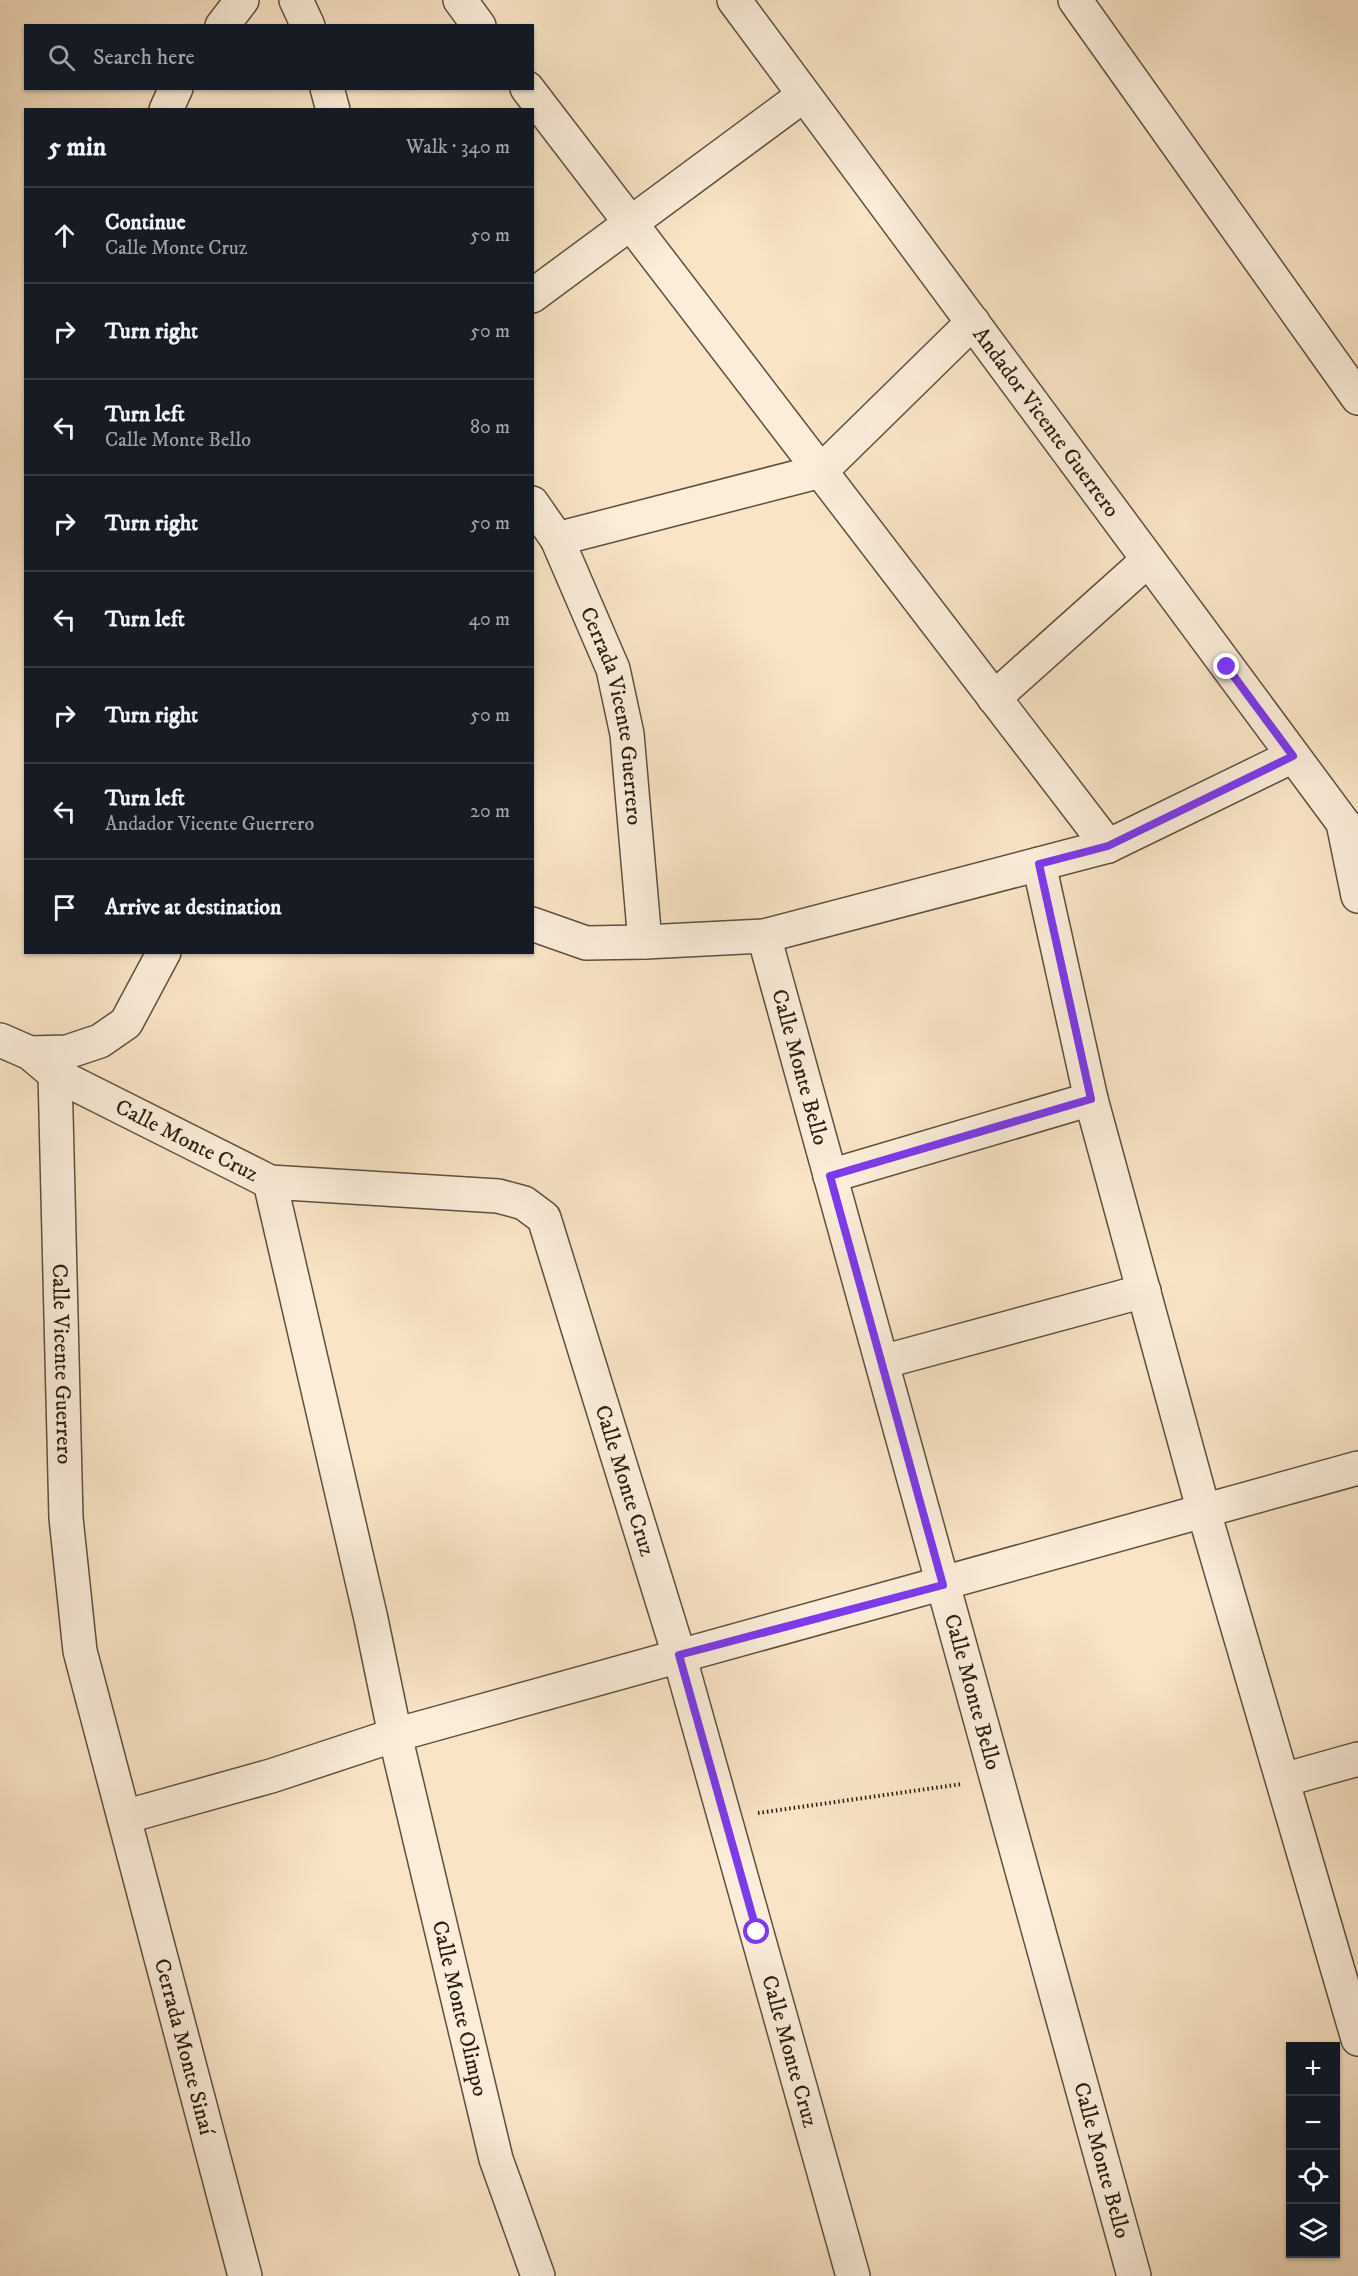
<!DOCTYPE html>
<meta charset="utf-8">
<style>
:root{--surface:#171b24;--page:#20242c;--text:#f1f3f6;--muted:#9ea1a6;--line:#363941}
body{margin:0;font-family:"IM FELL DW Pica",serif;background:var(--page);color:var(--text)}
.controls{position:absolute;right:18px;bottom:18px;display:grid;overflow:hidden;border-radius:0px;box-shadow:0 2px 4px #0004}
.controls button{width:54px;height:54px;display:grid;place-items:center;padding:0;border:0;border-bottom:2px solid var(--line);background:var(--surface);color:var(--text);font:30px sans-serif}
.stop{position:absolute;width:18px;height:18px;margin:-14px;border:4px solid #7c3aed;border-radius:50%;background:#fff}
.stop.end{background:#7c3aed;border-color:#fff;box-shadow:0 2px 6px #0008}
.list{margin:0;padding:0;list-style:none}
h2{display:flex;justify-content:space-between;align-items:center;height:78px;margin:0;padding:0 24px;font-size:26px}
h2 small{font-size:20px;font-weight:400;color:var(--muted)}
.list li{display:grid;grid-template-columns:39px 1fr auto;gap:18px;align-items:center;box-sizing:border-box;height:96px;padding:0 24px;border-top:2px solid var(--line)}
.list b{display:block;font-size:22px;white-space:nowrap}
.list p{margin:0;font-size:20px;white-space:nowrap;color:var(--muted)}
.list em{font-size:20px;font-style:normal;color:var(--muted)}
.icon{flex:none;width:33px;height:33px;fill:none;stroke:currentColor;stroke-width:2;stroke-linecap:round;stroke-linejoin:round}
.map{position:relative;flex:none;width:1358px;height:2276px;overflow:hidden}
.search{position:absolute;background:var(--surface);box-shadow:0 2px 4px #0004;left:24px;top:24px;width:510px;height:66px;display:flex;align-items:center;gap:15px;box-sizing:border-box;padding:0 21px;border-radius:0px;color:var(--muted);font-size:22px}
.panel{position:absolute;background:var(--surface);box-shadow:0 2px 4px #0004;left:24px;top:108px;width:510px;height:846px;border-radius:0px}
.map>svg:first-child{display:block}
</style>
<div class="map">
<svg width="1358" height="2276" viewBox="0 0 1358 2276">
<rect width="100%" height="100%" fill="#f9e4c6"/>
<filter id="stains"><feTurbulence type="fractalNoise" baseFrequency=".00333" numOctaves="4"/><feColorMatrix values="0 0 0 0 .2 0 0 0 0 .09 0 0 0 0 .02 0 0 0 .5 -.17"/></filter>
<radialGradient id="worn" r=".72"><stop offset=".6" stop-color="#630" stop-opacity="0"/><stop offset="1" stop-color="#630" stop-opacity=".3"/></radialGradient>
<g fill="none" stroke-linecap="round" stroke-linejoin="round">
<defs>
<g id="minor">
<path d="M296,0L308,26"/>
<path d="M460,0L479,26"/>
<path id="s1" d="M734,0L1358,843"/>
<path d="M1075,0L1358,398"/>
<path d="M222,26L242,0"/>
<path d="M327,88L333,110"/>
<path d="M527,88L1108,846"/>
<path d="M166,110L176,88"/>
<path d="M532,296L804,95"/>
<path id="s2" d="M532,503L557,539L613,669L627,734L645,942"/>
<path d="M557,539L821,471L973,322"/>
<path d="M994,698L1148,560"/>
<path d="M1343,823L1358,896"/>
<path d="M1039,864L1091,1099L1204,1512L1358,2039"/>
<path d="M532,924L586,943L645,942L764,936L1108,846L1293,756"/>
<path id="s3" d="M764,936L1134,2276"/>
<path id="s4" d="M0,1040L30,1053L55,1074L270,1182L498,1196L524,1203L544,1218L679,1655L853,2276"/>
<path d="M30,1053L67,1052L100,1041L126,1023L164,952"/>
<path id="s5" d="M55,1074L66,1518L80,1651L245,2276"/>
<path d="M830,1176L1091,1099"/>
<path id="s6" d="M270,1182L371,1619L395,1735L496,2159L538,2276"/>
<path d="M882,1362L1144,1291"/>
<path d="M1283,1780L1358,1759"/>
<path d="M124,1817L271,1776L395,1735L1358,1468"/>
</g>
</defs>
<use href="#minor" stroke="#5d503f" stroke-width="36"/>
<path stroke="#291f12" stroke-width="4" stroke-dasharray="1.5 3" stroke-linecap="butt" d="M758,1813L962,1784"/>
<use href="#minor" stroke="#fbedda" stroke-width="33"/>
</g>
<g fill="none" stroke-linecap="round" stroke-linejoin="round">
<path stroke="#7c3aed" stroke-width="8" d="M757,1932L679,1655L943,1585L830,1176L1091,1099L1039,864L1108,846L1293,756L1227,667"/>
</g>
<g text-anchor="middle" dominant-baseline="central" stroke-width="4.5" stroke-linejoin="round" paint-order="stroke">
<g font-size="22" fill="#291f12" stroke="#fbedda">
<text stroke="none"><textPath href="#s1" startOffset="525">Andador Vicente Guerrero</textPath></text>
<text stroke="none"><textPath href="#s2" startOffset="231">Cerrada Vicente Guerrero</textPath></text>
<text stroke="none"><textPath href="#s3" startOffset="136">Calle Monte Bello</textPath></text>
<text stroke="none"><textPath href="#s4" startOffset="213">Calle Monte Cruz</textPath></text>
<text stroke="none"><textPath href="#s5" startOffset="290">Calle Vicente Guerrero</textPath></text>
<text stroke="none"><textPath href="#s4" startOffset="861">Calle Monte Cruz</textPath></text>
<text stroke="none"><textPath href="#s3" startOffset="784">Calle Monte Bello</textPath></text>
<text stroke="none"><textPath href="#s6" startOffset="848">Calle Monte Olimpo</textPath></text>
<text stroke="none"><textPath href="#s5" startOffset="987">Cerrada Monte Sinaí</textPath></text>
<text stroke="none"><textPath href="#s4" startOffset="1455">Calle Monte Cruz</textPath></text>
<text stroke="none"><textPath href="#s3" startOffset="1270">Calle Monte Bello</textPath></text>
</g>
</g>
<rect width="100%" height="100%" filter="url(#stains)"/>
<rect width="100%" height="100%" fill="url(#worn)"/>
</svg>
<div class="controls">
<button>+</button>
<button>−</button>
<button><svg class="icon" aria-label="locate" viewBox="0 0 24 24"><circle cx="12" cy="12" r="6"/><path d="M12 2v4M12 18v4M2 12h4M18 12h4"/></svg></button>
<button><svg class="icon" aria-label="layers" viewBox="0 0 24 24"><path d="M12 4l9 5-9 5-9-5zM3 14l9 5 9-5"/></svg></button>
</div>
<div class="stop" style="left:757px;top:1932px"></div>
<div class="stop end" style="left:1227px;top:667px"></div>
<div class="search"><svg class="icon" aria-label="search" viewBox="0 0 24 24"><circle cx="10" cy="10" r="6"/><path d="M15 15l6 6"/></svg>Search here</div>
<section class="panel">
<h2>5 min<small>Walk · 340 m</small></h2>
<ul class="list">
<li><svg class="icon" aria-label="ahead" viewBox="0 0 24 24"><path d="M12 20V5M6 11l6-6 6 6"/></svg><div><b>Continue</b><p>Calle Monte Cruz</p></div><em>50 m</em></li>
<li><svg class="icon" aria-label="right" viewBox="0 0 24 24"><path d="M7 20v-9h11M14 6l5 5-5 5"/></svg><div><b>Turn right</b></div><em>50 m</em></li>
<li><svg class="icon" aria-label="left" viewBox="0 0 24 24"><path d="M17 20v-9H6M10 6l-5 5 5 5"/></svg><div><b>Turn left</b><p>Calle Monte Bello</p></div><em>80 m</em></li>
<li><svg class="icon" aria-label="right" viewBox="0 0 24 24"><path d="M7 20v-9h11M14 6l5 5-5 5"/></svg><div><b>Turn right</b></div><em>50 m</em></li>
<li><svg class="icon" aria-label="left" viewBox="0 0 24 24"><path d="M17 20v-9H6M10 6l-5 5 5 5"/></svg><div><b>Turn left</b></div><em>40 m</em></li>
<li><svg class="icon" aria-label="right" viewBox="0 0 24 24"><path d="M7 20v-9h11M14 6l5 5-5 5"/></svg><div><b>Turn right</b></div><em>50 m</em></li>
<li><svg class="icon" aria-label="left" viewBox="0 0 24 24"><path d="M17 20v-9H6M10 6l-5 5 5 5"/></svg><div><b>Turn left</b><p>Andador Vicente Guerrero</p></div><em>20 m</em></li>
<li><svg class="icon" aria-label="arrive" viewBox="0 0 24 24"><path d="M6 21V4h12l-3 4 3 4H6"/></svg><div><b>Arrive at destination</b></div></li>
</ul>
</section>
</div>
